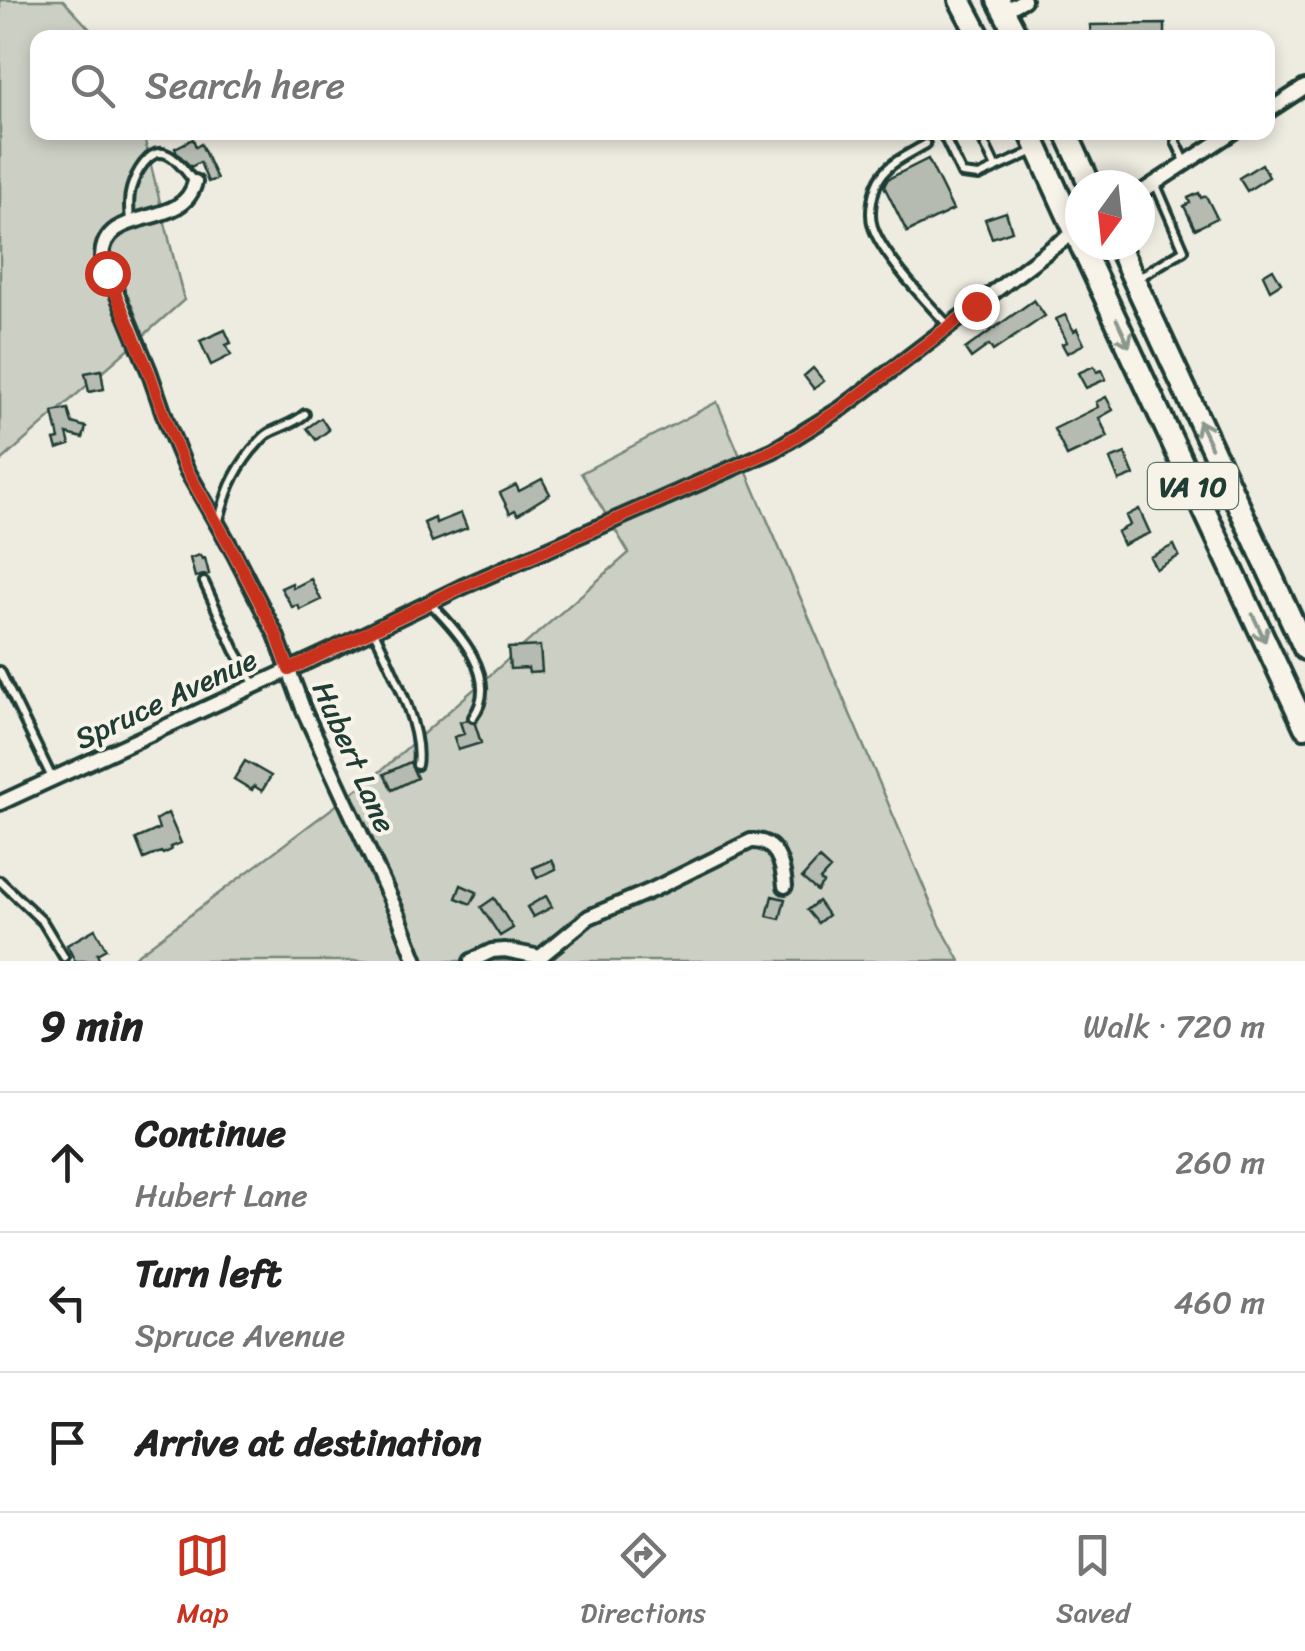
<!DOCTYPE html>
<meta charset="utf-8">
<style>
:root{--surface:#fff;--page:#f2f2f2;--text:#222;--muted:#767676;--line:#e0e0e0;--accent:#c8321e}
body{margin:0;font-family:Sriracha,sans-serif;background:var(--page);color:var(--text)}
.compass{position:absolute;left:1065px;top:170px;width:90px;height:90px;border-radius:50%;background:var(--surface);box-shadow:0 5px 15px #0003;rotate:195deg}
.stop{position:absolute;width:30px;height:30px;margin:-22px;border:8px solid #c8321e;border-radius:50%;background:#fff}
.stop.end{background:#c8321e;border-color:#fff;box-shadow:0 2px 10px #0008}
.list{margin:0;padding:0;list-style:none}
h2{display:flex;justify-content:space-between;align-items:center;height:130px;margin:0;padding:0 40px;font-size:42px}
h2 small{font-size:32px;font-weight:400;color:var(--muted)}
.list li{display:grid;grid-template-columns:65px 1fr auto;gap:30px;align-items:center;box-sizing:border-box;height:140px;padding:0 40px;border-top:2px solid var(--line)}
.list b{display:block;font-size:38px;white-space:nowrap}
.list p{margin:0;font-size:32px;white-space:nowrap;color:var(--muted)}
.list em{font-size:32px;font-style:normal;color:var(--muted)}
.icon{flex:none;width:55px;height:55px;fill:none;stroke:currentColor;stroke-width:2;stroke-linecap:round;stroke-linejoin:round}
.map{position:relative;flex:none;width:1305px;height:961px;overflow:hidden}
.search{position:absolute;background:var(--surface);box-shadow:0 5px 15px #0003;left:30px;right:30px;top:30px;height:110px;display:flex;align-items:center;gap:25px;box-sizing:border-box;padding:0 35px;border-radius:20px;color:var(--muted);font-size:38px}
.sheet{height:550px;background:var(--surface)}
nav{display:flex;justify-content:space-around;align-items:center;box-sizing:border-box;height:140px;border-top:2px solid var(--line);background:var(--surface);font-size:28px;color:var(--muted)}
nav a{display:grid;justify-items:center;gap:5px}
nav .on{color:var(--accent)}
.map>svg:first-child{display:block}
</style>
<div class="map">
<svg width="1305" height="961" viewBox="0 0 1305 961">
<rect width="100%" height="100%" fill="#eeece1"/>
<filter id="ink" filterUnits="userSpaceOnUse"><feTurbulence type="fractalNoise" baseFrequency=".01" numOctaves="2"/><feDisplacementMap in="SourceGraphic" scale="20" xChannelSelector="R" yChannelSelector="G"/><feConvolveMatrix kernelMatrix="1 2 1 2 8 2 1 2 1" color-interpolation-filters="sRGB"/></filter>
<g filter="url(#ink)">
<path fill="#cccfc4" stroke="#76867c" stroke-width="2.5" d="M0,0H63L97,37L38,38V132L143,133L184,300L0,462Z
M717,402L940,925L960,961H129L375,776L629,553L581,473Z"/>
<path fill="#b5bbb0" stroke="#1f3d34" stroke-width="2.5" d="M1165,24V38H1091L1090,25Z
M193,139L196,147L201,144L217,179L208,182L200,162L191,167L177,153L175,148Z
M928,159L953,210L907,232L884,186L888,179Z
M1262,164L1269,177L1247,191L1239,178Z
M1199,193L1201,198L1206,196L1217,218L1195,229L1184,206L1190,203L1188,198Z
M1006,212L1012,231L992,238L985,219Z
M1273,269L1281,283L1270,290L1263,275Z
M1034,300L1045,316L993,351L989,345L971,358L965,349Z
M1065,315L1074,331L1077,329L1084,344L1067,353L1062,344L1067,342L1056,319Z
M225,330L231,343L226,345L231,355L211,365L200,341Z
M1094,366L1097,372L1102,370L1106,379L1086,388L1078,373Z
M813,368L824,381L814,389L804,376Z
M101,370L104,389L89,392L85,373Z
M1106,397L1113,410L1099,418L1108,437L1067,456L1054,429L1098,407L1096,402Z
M68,409L72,423L86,427L83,438L67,434L70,445L57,449L54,440L59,439L53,412Z
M321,418L329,430L316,440L307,428Z
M1125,453L1134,475L1119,481L1110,459Z
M542,479L550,494L518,514L515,510L510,513L500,493L516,485L519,491Z
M1139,509L1150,533L1123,545L1117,532L1130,525L1126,516Z
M461,513L467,528L432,542L424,523L435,518L436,523Z
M1174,545L1179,556L1156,569L1150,557Z
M200,555L202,559L205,558L209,574L195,577L190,558Z
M311,579L321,600L300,610L298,605L292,607L281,588L292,583L293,588Z
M540,646L542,672L529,673L528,668L510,669L508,648Z
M467,720L475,724L481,743L458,750L454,737L464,734L460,722Z
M245,761L271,776L262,791L254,786L252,790L234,779Z
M410,762L417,778L392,790L384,774Z
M168,813L181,843L170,847L171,850L163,854L161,852L144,859L136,839L159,829L156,820Z
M819,859L830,869L820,880L823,883L817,891L802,878Z
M552,860L556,869L537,878L533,868Z
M461,885L477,892L471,904L456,898Z
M546,896L552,907L533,917L527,907Z
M772,896L785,899L780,919L767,916Z
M494,898L513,928L500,936L481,907Z
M818,901L828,915L818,923L807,910Z
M95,929L106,949L97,954L100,961H75L67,945Z"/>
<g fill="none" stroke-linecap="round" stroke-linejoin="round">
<defs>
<path id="service" d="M942,132L962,174L979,176L1036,150
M979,132L996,168
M1176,132V142L1185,161
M926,144C911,153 892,161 882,175C873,187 868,213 873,227C882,255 928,304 949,326
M130,221C129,210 128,199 131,189C135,175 149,147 166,154C177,158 187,173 194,182
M1140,277L1184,250L1156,185
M218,524C226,493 232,475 252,450C258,444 262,437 269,433C282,426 294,424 305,414
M204,582L235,650L255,685
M430,603C458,631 501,678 473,717
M374,631C390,666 423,727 417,765
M0,671L52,778
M0,881L43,922L64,957"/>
<path id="minor" d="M1004,11L1024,0
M1268,111L1305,87
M195,182C183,232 104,203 102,257L149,371L168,426L185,467L234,553L276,635L304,711L399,917L416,961
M1140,193L1233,132
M0,803L326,653L462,587L774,450L842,408L1053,247L1079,230
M471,961L492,951L505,950L540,957L589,917L652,890L751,841C777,839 783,864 785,886"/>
<path id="trunk" d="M960,0L980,38
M998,0L1018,38
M1030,132L1080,242
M1066,132L1090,185
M1081,245L1305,727
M1118,245L1305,649"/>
</defs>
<use href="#service" stroke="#1f3d34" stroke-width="14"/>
<use href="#minor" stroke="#1f3d34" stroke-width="20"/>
<use href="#trunk" stroke="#1f3d34" stroke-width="28"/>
<use href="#service" stroke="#f7f3e8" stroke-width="6"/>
<use href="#minor" stroke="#f7f3e8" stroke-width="12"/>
<use href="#trunk" stroke="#f7f3e8" stroke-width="20"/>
</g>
<defs><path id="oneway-shaft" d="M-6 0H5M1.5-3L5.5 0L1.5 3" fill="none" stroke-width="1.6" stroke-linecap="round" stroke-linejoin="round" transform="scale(2.5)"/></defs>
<g stroke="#8b988e">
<use href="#oneway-shaft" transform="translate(1123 333) rotate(65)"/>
<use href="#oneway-shaft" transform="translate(1205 434) rotate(-115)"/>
<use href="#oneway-shaft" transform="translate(1259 628) rotate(65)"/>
</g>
</g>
<g fill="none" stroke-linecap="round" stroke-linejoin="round" filter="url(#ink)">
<path stroke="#c8321e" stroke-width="12" d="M107,273L149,372L168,426L185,467L234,553L276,634L289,670L462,587L774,450L842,408L976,306"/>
</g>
<g text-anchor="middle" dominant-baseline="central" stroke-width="8" stroke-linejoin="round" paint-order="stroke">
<rect fill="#f7f3e8" stroke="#60746a" stroke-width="2.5" x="1148" y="463" width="90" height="46" rx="8"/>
<g font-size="28" font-weight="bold" fill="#1f3d34">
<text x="1193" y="486">VA 10</text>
</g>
<g font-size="30" fill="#1f3d34" stroke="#f7f3e8">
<text transform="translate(166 699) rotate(-25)">Spruce Avenue</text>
<text transform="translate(354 757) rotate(66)">Hubert Lane</text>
</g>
</g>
</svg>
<svg class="compass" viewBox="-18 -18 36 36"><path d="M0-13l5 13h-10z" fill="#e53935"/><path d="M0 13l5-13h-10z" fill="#767676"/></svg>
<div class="stop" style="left:107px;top:273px"></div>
<div class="stop end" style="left:976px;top:306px"></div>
<div class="search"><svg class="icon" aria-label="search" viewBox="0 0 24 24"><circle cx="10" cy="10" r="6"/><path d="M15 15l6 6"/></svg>Search here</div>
</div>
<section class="sheet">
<h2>9 min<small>Walk · 720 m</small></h2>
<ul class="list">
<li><svg class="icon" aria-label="ahead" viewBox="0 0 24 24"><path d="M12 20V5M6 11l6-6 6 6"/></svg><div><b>Continue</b><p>Hubert Lane</p></div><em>260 m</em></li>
<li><svg class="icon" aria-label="left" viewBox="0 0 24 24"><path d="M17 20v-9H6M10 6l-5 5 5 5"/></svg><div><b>Turn left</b><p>Spruce Avenue</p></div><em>460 m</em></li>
<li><svg class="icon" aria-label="arrive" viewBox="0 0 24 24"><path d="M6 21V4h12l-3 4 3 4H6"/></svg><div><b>Arrive at destination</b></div></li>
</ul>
</section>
<nav>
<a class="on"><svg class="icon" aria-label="map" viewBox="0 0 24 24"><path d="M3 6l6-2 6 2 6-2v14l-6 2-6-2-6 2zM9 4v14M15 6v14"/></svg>Map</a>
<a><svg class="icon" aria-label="directions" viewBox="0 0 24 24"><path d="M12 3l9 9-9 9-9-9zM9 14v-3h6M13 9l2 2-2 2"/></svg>Directions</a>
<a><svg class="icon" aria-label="saved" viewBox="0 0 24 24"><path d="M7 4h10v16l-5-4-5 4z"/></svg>Saved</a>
</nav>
